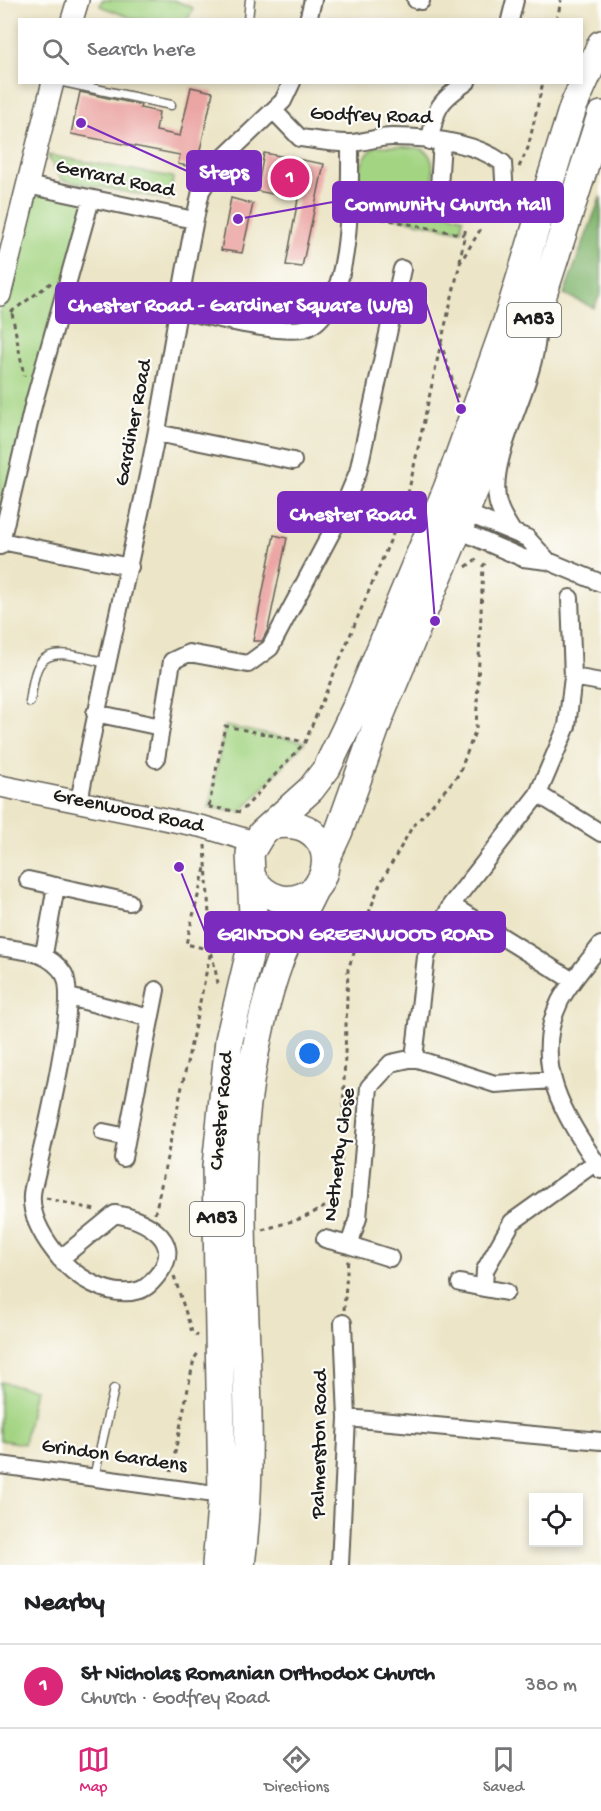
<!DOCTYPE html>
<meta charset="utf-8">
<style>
:root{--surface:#fff;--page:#f2f2f2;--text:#202124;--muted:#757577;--line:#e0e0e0;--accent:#db2777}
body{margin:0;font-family:"Gochi Hand",sans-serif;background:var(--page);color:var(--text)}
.controls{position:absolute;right:18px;bottom:18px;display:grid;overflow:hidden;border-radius:0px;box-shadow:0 3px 9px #0003}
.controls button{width:54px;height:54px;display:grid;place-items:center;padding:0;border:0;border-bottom:2px solid var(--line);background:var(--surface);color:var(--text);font:30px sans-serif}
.you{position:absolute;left:310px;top:1054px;width:21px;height:21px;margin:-15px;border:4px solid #fff;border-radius:50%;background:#1a73e8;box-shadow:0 0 0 9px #1a73e833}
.badge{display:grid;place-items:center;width:39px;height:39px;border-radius:50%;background:var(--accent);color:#fff;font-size:20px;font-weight:700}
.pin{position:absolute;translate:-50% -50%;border:3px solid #fff;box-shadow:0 2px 6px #0006}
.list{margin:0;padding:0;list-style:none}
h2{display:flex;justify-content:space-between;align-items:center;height:78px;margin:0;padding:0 24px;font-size:26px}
h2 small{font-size:20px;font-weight:400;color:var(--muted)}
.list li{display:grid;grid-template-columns:39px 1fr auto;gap:18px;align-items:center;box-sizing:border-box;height:84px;padding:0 24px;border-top:2px solid var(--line)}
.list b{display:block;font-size:22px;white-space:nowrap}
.list p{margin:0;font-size:20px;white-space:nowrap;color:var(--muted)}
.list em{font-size:20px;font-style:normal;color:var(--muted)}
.icon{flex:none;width:33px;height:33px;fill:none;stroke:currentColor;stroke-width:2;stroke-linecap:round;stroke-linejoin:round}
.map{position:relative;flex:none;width:601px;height:1565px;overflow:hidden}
.search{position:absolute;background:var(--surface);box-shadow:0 3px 9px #0003;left:18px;right:18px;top:18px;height:66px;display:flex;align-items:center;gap:15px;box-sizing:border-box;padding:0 21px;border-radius:0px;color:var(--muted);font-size:22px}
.sheet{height:162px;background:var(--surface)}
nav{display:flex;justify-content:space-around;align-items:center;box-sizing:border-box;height:84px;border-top:2px solid var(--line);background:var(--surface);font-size:16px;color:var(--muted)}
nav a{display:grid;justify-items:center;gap:3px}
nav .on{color:var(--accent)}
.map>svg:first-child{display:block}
</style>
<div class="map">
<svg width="601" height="1565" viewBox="0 0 601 1565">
<rect width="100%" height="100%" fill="#fdfcf7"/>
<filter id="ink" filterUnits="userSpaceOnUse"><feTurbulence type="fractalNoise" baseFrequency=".0167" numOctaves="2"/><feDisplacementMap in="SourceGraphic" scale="12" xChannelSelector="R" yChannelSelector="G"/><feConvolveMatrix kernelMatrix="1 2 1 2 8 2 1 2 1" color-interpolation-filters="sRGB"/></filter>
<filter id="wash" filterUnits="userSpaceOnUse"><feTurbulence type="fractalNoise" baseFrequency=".008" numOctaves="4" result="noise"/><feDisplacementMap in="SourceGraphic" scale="24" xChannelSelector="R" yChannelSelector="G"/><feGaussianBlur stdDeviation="1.35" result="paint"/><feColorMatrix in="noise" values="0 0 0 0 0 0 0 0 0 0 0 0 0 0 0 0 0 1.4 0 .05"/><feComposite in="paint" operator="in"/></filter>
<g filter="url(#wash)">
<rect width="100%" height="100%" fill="#ece5c7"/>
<path fill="#a3d482" stroke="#60784f" stroke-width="1.5" d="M102,0H174L193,8L188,19H134L100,6Z
M376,146C390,147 411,145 423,150C441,158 427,193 442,209C447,214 457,216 463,218L461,231L357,210C358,186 354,162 376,146Z
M47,155L173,177L170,200L62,180Z
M27,185L91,199L0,546V295Z
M225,726L305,742L241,812L209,807Z
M0,1382L35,1389L24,1444L0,1440Z"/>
<path fill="#82b670" stroke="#4f6946" stroke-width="1.5" d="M601,196V293L594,308L564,294Z"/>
<g id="blocks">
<path fill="#eba6a4" d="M191,87L213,92L196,168L178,164L180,155L71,134L80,92L141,105L140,108L159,112L156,131L180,136Z
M264,153L324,164L302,267L286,265L298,199L257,191Z
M231,198L253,204L242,253L221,250Z
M274,535L287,538L268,629L262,641H253Z"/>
</g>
</g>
<g filter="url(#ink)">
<use href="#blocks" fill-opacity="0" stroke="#656258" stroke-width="1.5"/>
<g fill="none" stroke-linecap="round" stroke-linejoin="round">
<defs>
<path id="service" d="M248,20L250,0
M63,82L171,105
M30,702C32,692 33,674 39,665C51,644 89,660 107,663
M94,1477L114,1389"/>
<path id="minor" d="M416,0L421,1
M308,20L313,0
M510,20L515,0
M274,111L300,138C317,140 335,144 351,143C365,142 378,137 392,137C428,137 473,141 503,163L505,196C488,217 475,213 451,207L439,187L442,142
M430,141C435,108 439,101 467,82
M27,185L194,220
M338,290L395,302
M179,310C206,315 282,336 306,328C354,311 350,185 350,143
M157,433L293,461
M512,531C506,521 498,510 497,498C490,453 533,388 537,337
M1,541L130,567
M0,546L34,402L91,199
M548,561L527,538L476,517L461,523L470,535L495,546L523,558L548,561L601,583
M573,677L601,682
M95,713L161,727
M156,759L172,661L189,653L248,664L270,648L337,522L358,472L402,269
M538,794L601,833
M79,802C101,683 130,565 154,446C171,361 182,275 201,191L218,163L283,101L292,82
M28,880L129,902
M451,905L573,981
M601,945C587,963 571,981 560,1001C529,1065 567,1119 601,1170
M0,947C25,951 49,951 64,974C80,1001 41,1152 33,1188C28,1210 41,1234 54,1251C71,1275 109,1300 140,1290C149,1287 155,1278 160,1272C185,1239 141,1218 115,1214L60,1259
M44,954L56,886
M69,997L150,1018
M414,1058L426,957L451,905L538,794L567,726L573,677L570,598
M103,1132L127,1137L123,1158
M127,1137L156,990
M325,1239L349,1245L358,1218L369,1087L391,1063L414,1058L495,1084L553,1080
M349,1245L390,1258
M460,1283L484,1288L485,1270L512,1222L596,1162
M484,1288L506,1292
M347,1418L601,1441
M0,1465L222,1495
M340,1565L347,1418L343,1323"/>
<path id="tertiary" d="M72,20L78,0
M0,295L53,82
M0,786L204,827L254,842"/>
<path id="primary" d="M326,859L339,831L380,716L475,489L539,307L601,115
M251,876C266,900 290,907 314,890
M216,1565L222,1495L216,1166L229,1040L254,935L250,853L262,833L311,789L327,768L357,705L447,489L507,321L573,107L601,44
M241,1565C259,1427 237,1290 243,1152C245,1094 260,1014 280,960C289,936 303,913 314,890C342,856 315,815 272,826"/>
</defs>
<use href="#service" stroke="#656258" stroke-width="11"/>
<use href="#minor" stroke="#656258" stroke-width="20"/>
<use href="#tertiary" stroke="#656258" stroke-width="24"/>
<use href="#primary" stroke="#656258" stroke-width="30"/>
<path stroke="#656258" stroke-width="3" stroke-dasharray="4.5 4.5" stroke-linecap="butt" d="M557,20L561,0
M519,167L528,148L543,82
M364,215L465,235
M460,261L466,226
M11,312L51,283
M12,313L24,376
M441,343L460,263L482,227
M466,567L479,557
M209,806L225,726L305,742
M209,807L241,812L305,742L406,503L441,343L458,399
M205,845L211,950L219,988
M46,1198L95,1210
M155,1214L211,950L186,944L205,868
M262,1230L303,1218L330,1204L341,1167L348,969L379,886L411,829L459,774L476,729L483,566L488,560
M174,1276L192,1332L198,1336
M344,1310L348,1259
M171,1472L194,1359L198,1353"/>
<use href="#service" stroke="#fff" stroke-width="8"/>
<use href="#minor" stroke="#fff" stroke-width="16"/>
<use href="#tertiary" stroke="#fff" stroke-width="21"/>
<use href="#primary" stroke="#fff" stroke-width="27"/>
</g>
</g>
<g text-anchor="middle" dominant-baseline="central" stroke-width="4.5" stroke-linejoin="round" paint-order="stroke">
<g fill="#fdfcf7" stroke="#605f5e" stroke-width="1.5">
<rect x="507" y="303" width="54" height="34" rx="4.5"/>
<rect x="190" y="1202" width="54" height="34" rx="4.5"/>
</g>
<g font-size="20" font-weight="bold" fill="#1c1c1c">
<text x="534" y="320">A183</text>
<text x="217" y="1219">A183</text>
</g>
<g font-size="21" fill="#1c1c1c" stroke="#fdfcf7">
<text transform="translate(371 117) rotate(2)">Godfrey Road</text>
<text transform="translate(115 180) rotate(12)">Gerrard Road</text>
<text transform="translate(135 423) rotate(-79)">Gardiner Road</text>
<text transform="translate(128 812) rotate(12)">Greenwood Road</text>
<text transform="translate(223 1111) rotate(-85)">Chester Road</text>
<text transform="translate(341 1155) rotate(-82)">Netherby Close</text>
<text transform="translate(321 1444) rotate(-89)">Palmerston Road</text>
<text transform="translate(114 1457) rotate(8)">Grindon Gardens</text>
</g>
</g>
<path fill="none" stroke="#7b2cbf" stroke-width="2" d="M81 123L187 171M238 219L333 202M461 409L426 303M435 621L426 512M179 867L205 932"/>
<g fill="#7b2cbf" stroke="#fdfcf7" stroke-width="2">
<circle cx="81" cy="123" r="6"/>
<circle cx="238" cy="219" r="6"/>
<circle cx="461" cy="409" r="6"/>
<circle cx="435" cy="621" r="6"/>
<circle cx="179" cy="867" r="6"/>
</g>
<g fill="#7b2cbf" stroke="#7b2cbf" stroke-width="2">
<rect x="187" y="151" width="74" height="40" rx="6"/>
<rect x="333" y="182" width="230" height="40" rx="6"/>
<rect x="56" y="283" width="370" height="40" rx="6"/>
<rect x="278" y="492" width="148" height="40" rx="6"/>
<rect x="205" y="912" width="300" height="40" rx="6"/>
</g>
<g font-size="22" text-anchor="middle" font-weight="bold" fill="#fff">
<text x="224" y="178">Steps</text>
<text x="448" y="210">Community Church Hall</text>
<text x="241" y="311">Chester Road - Gardiner Square (W/B)</text>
<text x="352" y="520">Chester Road</text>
<text x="355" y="940">GRINDON GREENWOOD ROAD</text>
</g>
</svg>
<div class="controls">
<button><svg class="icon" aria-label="locate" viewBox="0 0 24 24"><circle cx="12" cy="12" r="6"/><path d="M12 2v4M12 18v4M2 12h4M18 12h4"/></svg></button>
</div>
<div class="you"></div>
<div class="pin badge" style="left:290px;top:178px">1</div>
<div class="search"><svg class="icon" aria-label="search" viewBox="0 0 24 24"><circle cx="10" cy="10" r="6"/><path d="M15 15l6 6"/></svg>Search here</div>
</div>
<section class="sheet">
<h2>Nearby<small></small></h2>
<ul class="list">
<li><span class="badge">1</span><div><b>St Nicholas Romanian Orthodox Church</b><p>Church · Godfrey Road</p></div><em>380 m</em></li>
</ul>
</section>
<nav>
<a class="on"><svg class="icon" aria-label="map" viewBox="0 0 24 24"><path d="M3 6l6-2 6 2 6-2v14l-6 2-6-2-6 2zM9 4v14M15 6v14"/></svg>Map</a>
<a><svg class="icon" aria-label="directions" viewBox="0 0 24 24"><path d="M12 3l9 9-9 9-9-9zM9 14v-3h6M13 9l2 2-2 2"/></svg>Directions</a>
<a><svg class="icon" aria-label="saved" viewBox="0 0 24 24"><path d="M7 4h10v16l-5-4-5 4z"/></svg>Saved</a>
</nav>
